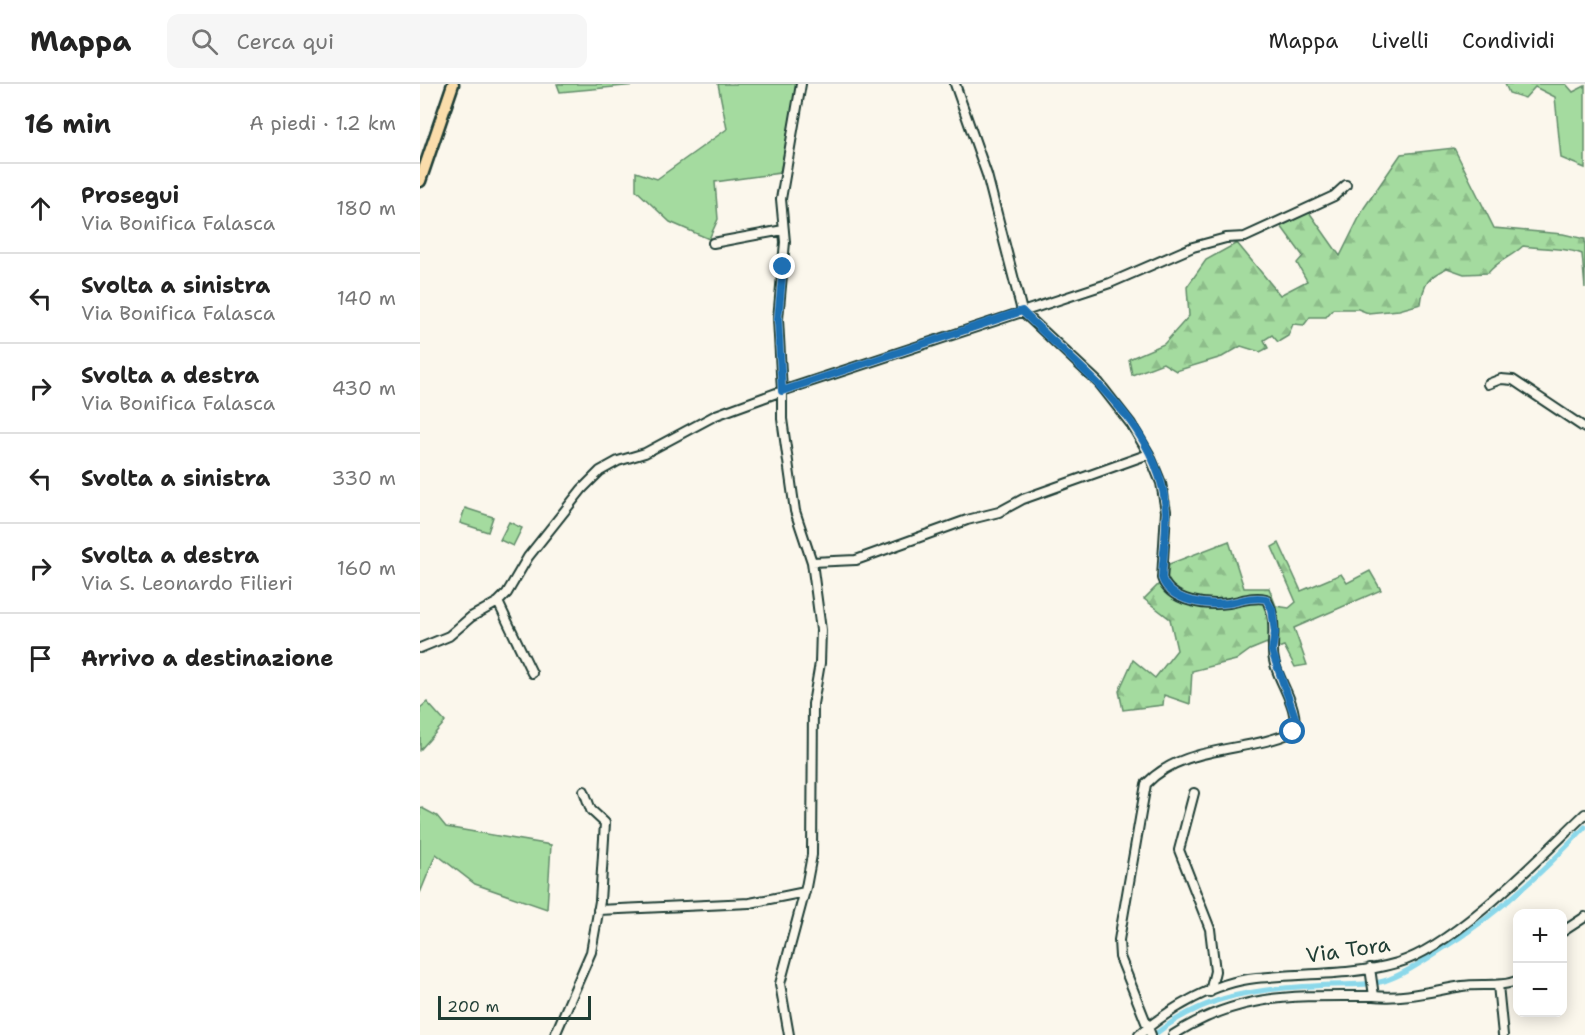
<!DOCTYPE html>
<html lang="it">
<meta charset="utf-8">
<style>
:root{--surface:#fff;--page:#f6f6f6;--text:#222;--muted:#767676;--line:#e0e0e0}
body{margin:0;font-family:"Shantell Sans",sans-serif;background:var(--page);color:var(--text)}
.controls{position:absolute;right:18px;bottom:18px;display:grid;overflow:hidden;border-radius:12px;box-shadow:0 3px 15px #0003}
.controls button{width:54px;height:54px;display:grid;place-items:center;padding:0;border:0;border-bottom:2px solid var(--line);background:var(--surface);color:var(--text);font:30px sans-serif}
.scale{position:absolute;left:18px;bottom:15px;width:153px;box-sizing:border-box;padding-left:6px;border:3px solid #1f3d34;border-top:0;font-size:16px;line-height:21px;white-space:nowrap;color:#1f3d34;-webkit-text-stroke:4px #fbf7ec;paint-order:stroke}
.stop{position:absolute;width:18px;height:18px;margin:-14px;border:4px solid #1f6fb2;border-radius:50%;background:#fff}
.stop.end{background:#1f6fb2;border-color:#fff;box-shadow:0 2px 6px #0008}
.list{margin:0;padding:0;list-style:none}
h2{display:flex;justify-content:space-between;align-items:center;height:78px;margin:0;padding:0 24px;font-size:26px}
h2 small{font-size:20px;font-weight:400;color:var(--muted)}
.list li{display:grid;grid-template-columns:39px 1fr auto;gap:18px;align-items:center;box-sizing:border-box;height:90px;padding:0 24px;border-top:2px solid var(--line)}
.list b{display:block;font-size:22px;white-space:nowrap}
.list p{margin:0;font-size:20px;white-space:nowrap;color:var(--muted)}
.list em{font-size:20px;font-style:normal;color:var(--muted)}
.icon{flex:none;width:33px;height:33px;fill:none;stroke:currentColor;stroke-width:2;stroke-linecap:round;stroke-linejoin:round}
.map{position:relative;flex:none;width:1165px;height:951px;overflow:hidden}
header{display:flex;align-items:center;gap:36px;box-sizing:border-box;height:84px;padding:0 30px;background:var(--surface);border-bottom:2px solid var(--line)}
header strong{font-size:28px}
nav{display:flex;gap:33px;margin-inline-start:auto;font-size:21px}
.search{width:420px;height:54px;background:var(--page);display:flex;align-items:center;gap:15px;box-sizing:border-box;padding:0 21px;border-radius:12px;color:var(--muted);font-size:22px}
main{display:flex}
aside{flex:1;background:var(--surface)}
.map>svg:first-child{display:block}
</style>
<header>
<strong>Mappa</strong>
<div class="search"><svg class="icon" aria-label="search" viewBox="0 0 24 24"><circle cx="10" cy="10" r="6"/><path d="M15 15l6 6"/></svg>Cerca qui</div>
<nav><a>Mappa</a><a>Livelli</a><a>Condividi</a></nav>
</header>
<main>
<aside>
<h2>16 min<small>A piedi · 1.2 km</small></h2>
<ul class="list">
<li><svg class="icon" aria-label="ahead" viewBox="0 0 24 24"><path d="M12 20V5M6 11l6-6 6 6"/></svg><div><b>Prosegui</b><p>Via Bonifica Falasca</p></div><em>180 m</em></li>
<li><svg class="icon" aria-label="left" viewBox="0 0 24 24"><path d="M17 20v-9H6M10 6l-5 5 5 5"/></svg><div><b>Svolta a sinistra</b><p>Via Bonifica Falasca</p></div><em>140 m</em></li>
<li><svg class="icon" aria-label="right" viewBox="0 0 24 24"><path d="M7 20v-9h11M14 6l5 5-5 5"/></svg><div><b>Svolta a destra</b><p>Via Bonifica Falasca</p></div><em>430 m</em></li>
<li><svg class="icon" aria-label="left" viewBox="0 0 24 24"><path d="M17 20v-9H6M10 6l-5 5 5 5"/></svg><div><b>Svolta a sinistra</b></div><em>330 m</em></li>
<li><svg class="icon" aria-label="right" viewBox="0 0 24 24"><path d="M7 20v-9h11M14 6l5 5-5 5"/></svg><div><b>Svolta a destra</b><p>Via S. Leonardo Filieri</p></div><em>160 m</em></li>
<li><svg class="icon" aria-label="arrive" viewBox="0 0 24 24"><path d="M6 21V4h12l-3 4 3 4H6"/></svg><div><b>Arrivo a destinazione</b></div></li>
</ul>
</aside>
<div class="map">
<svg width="1165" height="951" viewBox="0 0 1165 951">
<defs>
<pattern id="forest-firs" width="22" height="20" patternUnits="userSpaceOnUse" patternTransform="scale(1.5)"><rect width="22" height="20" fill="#a4db9f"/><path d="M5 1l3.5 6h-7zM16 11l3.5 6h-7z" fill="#8dbd8a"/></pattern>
</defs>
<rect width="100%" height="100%" fill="#fbf7ec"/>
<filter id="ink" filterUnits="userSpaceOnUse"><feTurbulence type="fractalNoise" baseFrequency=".0167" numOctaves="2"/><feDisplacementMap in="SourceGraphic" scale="12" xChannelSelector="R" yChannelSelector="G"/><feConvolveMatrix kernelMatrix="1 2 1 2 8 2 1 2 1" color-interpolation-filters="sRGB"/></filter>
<g filter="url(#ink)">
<path fill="#a4db9f" stroke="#628c6a" stroke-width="1.5" d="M137,0H227L140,8Z
M298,0H378L360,89L295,98L298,135L289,155L250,138L216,106V88L237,95L307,45Z
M1085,0H1146L1153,8L1165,2V84L1141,74L1135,13L1115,3L1105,14L1089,9Z
M45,424L73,433L68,448L40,439Z
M89,438L102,444L93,462L80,456Z
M7,618L25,638L0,666V624Z
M0,723L17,732L26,743L131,761L127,825L55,800L16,770L0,809Z"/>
<path fill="url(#forest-firs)" stroke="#628c6a" stroke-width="1.5" d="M1034,64L1074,144L1143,150L1165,155V204L1162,170C1147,163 1121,165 1103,162C1090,174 1080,175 1068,189L1044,190L1027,184C1009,192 1003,200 1001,220L979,226L948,229L938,225H913L906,233H890L884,241L873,240L868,252L858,258L852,251L844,256L848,264L840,268L821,262L802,273L756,287L743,279L712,291L709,275L744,260L769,232L767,203L786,176L817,159L860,211L887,197L877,179L883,172L861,142L889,128L920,172L944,124L981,70Z
M809,457L824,504H849L856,522L869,524L876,518L852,463L859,459L881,507L921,490L927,499L950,487L961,506L874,544L887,581L875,583L864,562L849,567L847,559L830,566L816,576L772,587L770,620L744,611L743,621L703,626L699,607L713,576L735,594L757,566L750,535L724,515L740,499L747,498L749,480Z"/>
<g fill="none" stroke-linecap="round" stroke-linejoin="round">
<path stroke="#8bd8ea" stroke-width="5" d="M734,951C790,907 842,905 910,901C926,900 948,902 964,897C983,891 1000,879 1016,869C1073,834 1120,792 1165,743"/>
<defs>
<path id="minor" d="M535,0L567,91L602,227L679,299L711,340L729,370L741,399L746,427L742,494C750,518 787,522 809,519C822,517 833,512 846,515C856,532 853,547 853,566C852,593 882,621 873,648C826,669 764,660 726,700L699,856L700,873L731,951
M293,159L363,146
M1068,300L1081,295L1093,296L1165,344
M392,478L436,476L547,436L579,428L603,415L729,370
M78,518L112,589
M0,564L29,552L51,533L78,518L87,509L108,473L162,405L180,387L198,377L225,369L296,331L362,307L358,235L365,158L361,115L381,0
M774,709L759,766L790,845L795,887L790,908
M178,826L330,819L385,808
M1142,848L1165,833
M950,884L954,912C984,915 1012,907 1042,902C1060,899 1082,904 1098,896
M1078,901L1083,951
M135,951L171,868L180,817L185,739L171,726L164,707
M369,951L360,900L386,803L392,771L393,620L400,579L401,546L392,478L375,427L362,335V307L690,199L773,163L806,154L825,153L914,112L926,101
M719,951C750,924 795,898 836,894C883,889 932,892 977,879C1035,862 1120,773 1165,730
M753,951C820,908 877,912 954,912"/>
<path id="highway" d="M0,97L33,0"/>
</defs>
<use href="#minor" stroke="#1f3d34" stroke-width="12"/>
<use href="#highway" stroke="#1f3d34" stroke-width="15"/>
<use href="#minor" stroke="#fbf7ec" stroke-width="8"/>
<use href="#highway" stroke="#faddab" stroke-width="10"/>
</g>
</g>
<g fill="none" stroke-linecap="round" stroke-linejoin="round" filter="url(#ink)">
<path stroke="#1f6fb2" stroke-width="8" d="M363,183L358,235L362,307L602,227C657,284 739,338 746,426C747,448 743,472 742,494C750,518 787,522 809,519C822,517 833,512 846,515L852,525L855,549L852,567L875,633L873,648"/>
</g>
<g text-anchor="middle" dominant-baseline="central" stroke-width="4.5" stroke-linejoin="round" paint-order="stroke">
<g font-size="21" fill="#1f3d34" stroke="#fbf7ec">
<text transform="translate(928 866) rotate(-8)">Via Tora</text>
</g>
</g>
</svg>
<div class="controls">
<button>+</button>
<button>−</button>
</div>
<div class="scale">200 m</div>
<div class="stop" style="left:873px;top:648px"></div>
<div class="stop end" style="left:363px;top:183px"></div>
</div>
</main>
